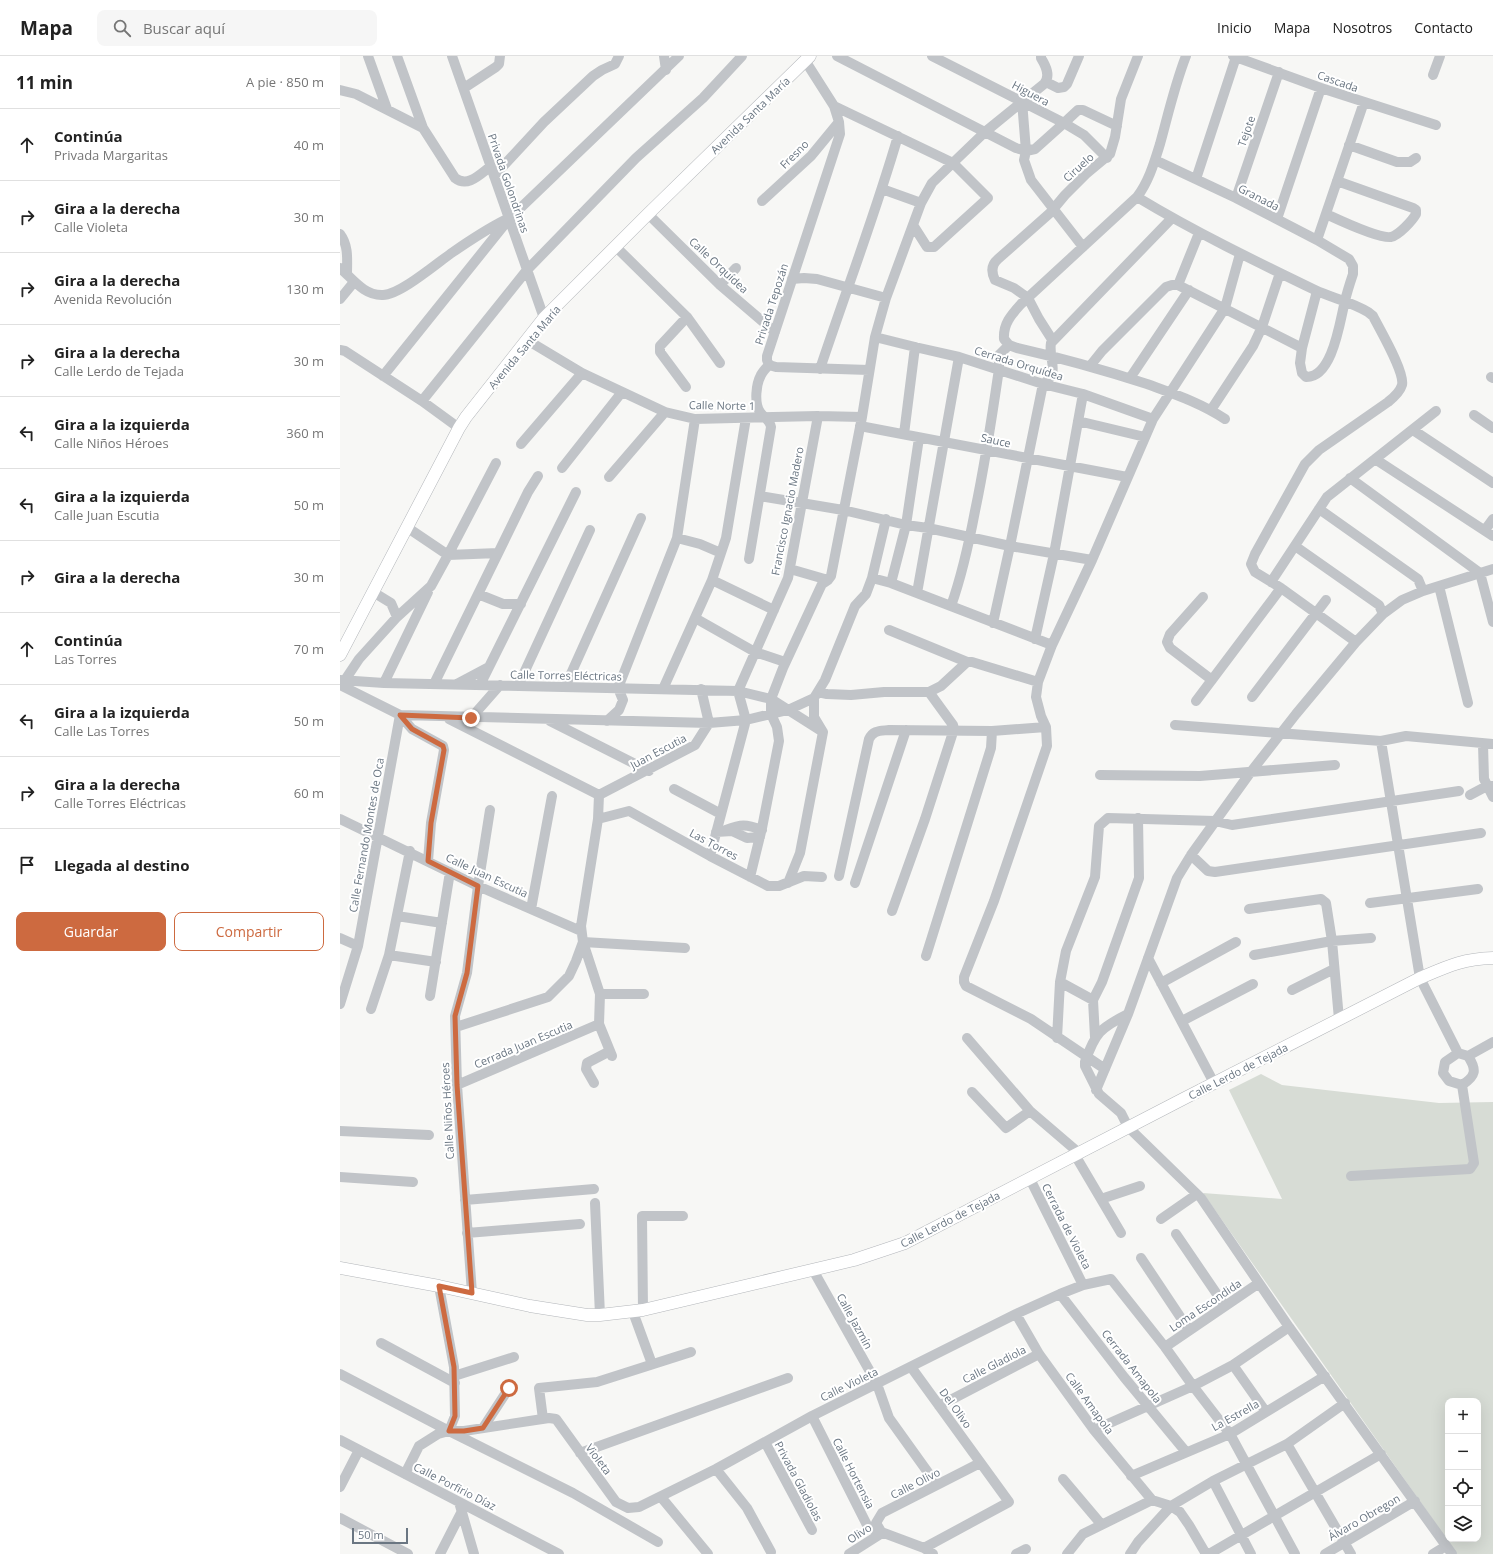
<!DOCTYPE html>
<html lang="es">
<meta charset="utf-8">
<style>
:root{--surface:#fff;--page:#f6f6f6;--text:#222;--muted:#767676;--line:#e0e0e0;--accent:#cd6a40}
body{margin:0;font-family:"Open Sans",sans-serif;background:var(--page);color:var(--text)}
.controls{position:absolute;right:12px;bottom:12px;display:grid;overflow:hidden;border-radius:8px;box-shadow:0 4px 16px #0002}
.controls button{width:36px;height:36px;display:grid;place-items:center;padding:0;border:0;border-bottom:1px solid var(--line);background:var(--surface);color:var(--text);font:20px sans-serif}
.scale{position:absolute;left:12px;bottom:10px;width:56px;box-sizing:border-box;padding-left:4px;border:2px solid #6a7682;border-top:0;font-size:11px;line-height:14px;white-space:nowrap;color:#6a7682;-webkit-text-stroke:3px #fff;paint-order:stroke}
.stop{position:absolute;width:12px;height:12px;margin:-9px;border:3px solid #cd6a40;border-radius:50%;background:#fff}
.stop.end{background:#cd6a40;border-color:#fff;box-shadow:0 1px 4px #0008}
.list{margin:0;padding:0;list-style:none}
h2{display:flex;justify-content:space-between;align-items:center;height:52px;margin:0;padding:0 16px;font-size:17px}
h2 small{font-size:13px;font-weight:400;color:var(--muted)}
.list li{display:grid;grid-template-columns:26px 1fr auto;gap:12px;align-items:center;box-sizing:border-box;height:72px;padding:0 16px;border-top:1px solid var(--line)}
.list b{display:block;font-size:15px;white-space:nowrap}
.list p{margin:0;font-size:13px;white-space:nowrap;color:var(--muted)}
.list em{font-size:13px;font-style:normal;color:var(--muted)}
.actions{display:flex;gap:8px;padding:12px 16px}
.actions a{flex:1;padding:9px 0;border:1px solid var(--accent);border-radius:8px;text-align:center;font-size:14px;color:var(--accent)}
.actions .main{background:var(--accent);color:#fff}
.icon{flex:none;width:22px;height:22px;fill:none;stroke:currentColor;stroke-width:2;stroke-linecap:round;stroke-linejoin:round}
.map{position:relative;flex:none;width:1153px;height:1498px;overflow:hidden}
header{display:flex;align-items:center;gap:24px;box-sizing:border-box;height:56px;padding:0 20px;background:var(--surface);border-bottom:1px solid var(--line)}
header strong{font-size:19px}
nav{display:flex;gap:22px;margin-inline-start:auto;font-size:14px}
.search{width:280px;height:36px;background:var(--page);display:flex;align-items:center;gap:10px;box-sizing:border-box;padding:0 14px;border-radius:8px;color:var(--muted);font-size:15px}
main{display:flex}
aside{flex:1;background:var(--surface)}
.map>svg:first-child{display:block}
</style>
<header>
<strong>Mapa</strong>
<div class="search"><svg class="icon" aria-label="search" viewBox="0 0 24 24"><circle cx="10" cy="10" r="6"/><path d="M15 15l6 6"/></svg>Buscar aquí</div>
<nav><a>Inicio</a><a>Mapa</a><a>Nosotros</a><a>Contacto</a></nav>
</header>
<main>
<aside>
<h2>11 min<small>A pie · 850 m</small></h2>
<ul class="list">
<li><svg class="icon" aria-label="ahead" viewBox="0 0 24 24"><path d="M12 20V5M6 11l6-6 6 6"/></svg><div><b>Continúa</b><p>Privada Margaritas</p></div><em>40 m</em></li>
<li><svg class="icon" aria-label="right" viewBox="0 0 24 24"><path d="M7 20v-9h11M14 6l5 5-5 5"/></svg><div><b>Gira a la derecha</b><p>Calle Violeta</p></div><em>30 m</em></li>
<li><svg class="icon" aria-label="right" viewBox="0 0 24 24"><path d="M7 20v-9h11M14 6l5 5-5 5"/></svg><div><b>Gira a la derecha</b><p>Avenida Revolución</p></div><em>130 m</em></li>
<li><svg class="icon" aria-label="right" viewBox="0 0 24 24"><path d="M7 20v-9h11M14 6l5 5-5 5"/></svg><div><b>Gira a la derecha</b><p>Calle Lerdo de Tejada</p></div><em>30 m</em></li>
<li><svg class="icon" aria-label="left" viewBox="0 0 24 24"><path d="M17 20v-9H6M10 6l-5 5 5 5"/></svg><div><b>Gira a la izquierda</b><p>Calle Niños Héroes</p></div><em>360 m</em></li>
<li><svg class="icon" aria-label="left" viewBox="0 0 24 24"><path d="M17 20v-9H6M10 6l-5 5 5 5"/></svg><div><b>Gira a la izquierda</b><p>Calle Juan Escutia</p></div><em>50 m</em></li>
<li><svg class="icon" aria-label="right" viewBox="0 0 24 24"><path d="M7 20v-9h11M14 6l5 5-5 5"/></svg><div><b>Gira a la derecha</b></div><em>30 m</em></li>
<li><svg class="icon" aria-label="ahead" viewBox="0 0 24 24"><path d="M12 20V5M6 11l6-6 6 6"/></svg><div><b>Continúa</b><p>Las Torres</p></div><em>70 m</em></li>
<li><svg class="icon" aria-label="left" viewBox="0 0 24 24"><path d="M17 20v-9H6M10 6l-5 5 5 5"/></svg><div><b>Gira a la izquierda</b><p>Calle Las Torres</p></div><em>50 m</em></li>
<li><svg class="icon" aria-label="right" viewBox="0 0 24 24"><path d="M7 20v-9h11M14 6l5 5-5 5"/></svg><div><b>Gira a la derecha</b><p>Calle Torres Eléctricas</p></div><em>60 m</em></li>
<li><svg class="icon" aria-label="arrive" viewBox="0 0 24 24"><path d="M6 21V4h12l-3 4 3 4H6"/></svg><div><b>Llegada al destino</b></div></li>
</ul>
<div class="actions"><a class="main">Guardar</a><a>Compartir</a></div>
</aside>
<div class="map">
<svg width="1153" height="1498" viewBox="0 0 1153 1498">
<rect width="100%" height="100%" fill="#f7f7f5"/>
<path fill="#d7dcd5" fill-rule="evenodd" d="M921,1018L942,1029L1099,1047L1153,1046V1498H1117L863,1137L942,1143L889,1034ZM1108,1345H1138V1483H1108Z"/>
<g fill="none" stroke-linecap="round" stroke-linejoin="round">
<defs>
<path id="major" d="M0,599L119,372L126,361L204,262L308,158L470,0
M0,1212L99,1230L190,1250L247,1259H260L303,1254L514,1204L565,1187L843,1043L1080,922C1108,910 1122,903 1153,902"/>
</defs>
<use href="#major" stroke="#b3b6ba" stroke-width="13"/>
<path stroke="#c1c4c8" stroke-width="10" d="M28,0L47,53
M57,0L83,72
M112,0L204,262
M324,0L326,14
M497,0L676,92L686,95L695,93L724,67L744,79L767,102
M592,0L724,67L738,54H743L777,70
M846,0C835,28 828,59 820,88C814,107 809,125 797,141L681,248C671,259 663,268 664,283L669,289L677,292C721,302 764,314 807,328C834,338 861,347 885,363
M893,0L981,32L1096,69
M1093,19L1100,0
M706,26L718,32L724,31L727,28L739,0
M124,32L156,11L159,8L160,0
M0,34L16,38L83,72L115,122C128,132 140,118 151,110
M682,45L686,95L684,104L691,124L743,191
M494,50L613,107L648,142L594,191H587L573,169
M1009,89L1057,106H1070L1076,102
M815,104L896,142L977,184L1009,203L1013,210V218C1010,227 1007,236 1005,245C1000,264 993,322 966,321L962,317L960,307L962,292L838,229
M154,120L204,66L253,20L262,14L275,8L279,0
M856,123L896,1
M542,133L581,147
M797,141C855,176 915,205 975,234C992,242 1012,246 1028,256L1033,260C1040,274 1065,316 1062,329C1060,336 1053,342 1048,346L979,394L965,408L915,498L911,508L915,516L941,532L1016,586
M896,142L939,16
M422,145L471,100L499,66
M308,158L380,229L435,276
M986,158C999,164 1039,183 1051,181C1059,179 1072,165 1076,158V154L1073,152L997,125
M937,163L981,32
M0,178C9,190 7,204 7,218
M977,184L1024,46
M276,191L347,261L380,307
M0,212C12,222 24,240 43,239C60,239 97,207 113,196C129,185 147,173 165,164
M452,223L464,222L477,223L546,242
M380,229L396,212
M0,243L14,226
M535,281L575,291L619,301L703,328L743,338L813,363
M187,284L242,317L325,356L355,363L478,360L522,361
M713,285L699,263L688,242L674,232L655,224C651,216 651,209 658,203L710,157L725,139L746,118L770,98L775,81L781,43L798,0
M962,292L977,235
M0,294L5,295L82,345L119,372
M429,309L436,311L529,314
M750,310L762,295L826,231L832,229H838L859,177
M480,313C506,235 535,159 558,80
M43,320L169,163L339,0
M1151,321L1153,322
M790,322L849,234
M346,331L320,296V290L347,261
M82,345L187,214L296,102L363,42L402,0
M871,354L913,290L922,271L940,217
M1134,359L1153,372
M738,365L805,381
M520,370L787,421
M1073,374L1153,427
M564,378L575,291
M181,388L242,317
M1035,403L1153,480
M222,412L282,336
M269,421L325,356
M1010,422L1140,517L1153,566
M420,440L503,454L566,469L588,472L670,490L752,504
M979,453L1078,523L1083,535
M68,472L108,499L158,497
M1145,474L1153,463
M337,482L360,488L381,497
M955,490L1039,549L1043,558
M409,503L431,371C430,364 424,362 420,356C414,347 416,328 421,319C423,315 426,312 429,309L427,304V300L500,78L499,66L494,50L466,6
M450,513L488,524
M532,522L551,527L712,589
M372,524L434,554
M931,526L987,441L1096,355
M551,527L566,469L579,382
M1099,530L1128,647
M33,536L51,547L57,561
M577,537L619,301
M138,538L163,548H181
M863,541L830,578L827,586L830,592L872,624
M611,550C622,519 629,487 635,455C645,408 652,361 659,313V299L669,289
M355,562L415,596L445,606
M653,567L670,490L703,328C721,317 708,303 711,287L832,162
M549,574L627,606
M695,583L714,498L743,338
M0,624L44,627L398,635L431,643L483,676
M5,624L19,603L57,561L91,530L108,499L156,407
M44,627L88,536
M94,628L188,436L198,420
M117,628L149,611
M0,629L60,659L72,673L103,690L104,694L91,767L88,805
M140,629L236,436
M178,630L250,474
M225,631L301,462
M323,633L372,524L386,482L406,362
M478,636L487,638L511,639L544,636H589L601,630L627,606H632L698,626
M912,641L986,544
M856,645L941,532
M60,659L369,667L406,664L448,654L474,642
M131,662L160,629
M109,663L259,739
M210,665L309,715
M267,665L279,654L283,644L278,632L337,482L355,363
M835,669L1041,685L1066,680L1153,688
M1041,685L1080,922L1118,997
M1143,688L1144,723L1153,741
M760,719L860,720L995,709
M334,733L381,758
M1130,739L1147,730H1152
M0,763L138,830L241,875
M258,763L289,755L370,800L428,830H439L464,820L482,821
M386,774C401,768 406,768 422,774
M376,776L392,775L407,782L420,781
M851,799L868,815L875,816L1141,777
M370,800L406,664L398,635L448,522L478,360
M499,820L529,683C533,674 540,675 549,674L652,675L706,671
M410,821L422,772L439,685L437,671L431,658V643L443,612L482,528L488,524L491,520L522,361L535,281L546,242L581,147L592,127L645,76L704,28C711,20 706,10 701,2V0
M448,827L460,797L483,676L474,661V642L485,624L515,550L526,538L532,522L546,463
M515,827L566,674
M1030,847L1138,833
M191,853L212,740
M909,853L981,843L986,847L992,885L999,963
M552,855L585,763L614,673L613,669L589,636
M57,860L102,867
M0,882L18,890
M49,899L96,906
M914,899L992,885L1031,882
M586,900L651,692L652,675
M808,902L874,1027
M720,926L753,944
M821,927L896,886
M952,934L994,913
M260,938H304
M90,940L110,816
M0,948L18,890L60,659
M31,953L49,899L70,795
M788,958C760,972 755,977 745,1006V1010L759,1038L781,1057L788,1071L861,1142L949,1271L1112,1498
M842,965L913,928
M116,971L208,941L229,920L236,905L243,886L345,892
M755,981L753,944L762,926L799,822L798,762
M627,982L690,1055L739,1097
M717,982L720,926L726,895L755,821L759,770L768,762L875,765L892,769L1119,735
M272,1000L259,968L260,938L243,886L241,870L258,763L259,739L355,689L369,667L361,633
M1128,1000L1153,986
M765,1013L691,963L626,930L624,926V921L654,845L707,690L706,671L701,660L696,641L698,626L712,589L752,504L813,363L885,252L900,198
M254,1027L246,1013L247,1007L270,995
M117,1029L259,968
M756,1034L788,958L837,822L851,799L910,717L956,658L1016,586L1043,558L1062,544L1083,535L1153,513
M632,1036L666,1072L690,1055
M0,1075L89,1079
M735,1099L781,1177
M1011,1120L1130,1113L1134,1107L1122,1029L1109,1025L1103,1017L1105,1006L1118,997L1128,1000C1137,1014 1136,1020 1122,1029
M0,1121L73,1126
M690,1123L743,1229
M761,1143L800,1130
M125,1144L254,1133
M255,1147L260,1259
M821,1163L857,1138
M127,1177L240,1168
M836,1178L885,1250
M801,1202L849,1274
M473,1214L537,1328L549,1362L597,1429
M99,1230L114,1311L115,1360L109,1375
M132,1237L117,1029L115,960L127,917L138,830L150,754
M720,1238L784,1321L846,1396
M303,1254L302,1160H343
M293,1256L312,1308
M676,1258L699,1298L754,1374L812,1444L831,1450L840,1456L849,1469L866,1498
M41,1287L115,1327
M825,1291L919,1227
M893,1309L926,1356
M571,1311L669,1446L584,1492
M0,1318L109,1375L233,1437L318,1486
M114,1320L174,1301
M599,1350L699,1298
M472,1360L528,1471L584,1492L593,1498
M203,1363L199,1332L257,1326L351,1296
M143,1372L169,1332
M754,1374L853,1330L893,1309L949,1271
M0,1384L219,1498
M425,1386L472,1474
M947,1388L1011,1498
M240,1397L448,1322
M376,1413L407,1452L431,1496
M65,1418L79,1390L98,1378L109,1375H124L209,1362L216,1363L276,1446L288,1452L299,1451L376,1413L472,1360L676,1258L720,1238L743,1229L771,1223L825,1291L853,1330L890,1378L955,1498
M791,1420L890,1378L985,1320
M723,1423L761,1468
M873,1425L911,1498
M0,1431L19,1394
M321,1441L368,1498
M119,1446L134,1498
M0,1462L68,1498
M542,1477L536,1467L542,1457L640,1407
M100,1498L122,1455
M509,1498L542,1477
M676,1498L686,1493
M727,1498L743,1478L812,1444
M790,1498L798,1486L831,1450L873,1425L947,1388L1005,1347
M869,1498L1041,1398
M985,1498L1075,1445
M1093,1498L1106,1490"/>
<use href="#major" stroke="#fff" stroke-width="12"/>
</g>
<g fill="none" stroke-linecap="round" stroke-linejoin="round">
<path stroke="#cd6a40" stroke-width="5" d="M131,662L60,659L72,673L103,690L104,694L91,767L88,805L138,830L127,917L115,960L117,1029L132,1237L99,1230L114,1311L115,1360L109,1375H124L143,1372L169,1332"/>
</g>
<g text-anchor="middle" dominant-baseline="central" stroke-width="4" stroke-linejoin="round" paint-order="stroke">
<g font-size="11" fill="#6a7682" stroke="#fff">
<text transform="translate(998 25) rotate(19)">Cascada</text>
<text transform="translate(691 37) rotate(28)">Higuera</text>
<text transform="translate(410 59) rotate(-44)">Avenida Santa María</text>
<text transform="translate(906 75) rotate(-71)">Tejote</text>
<text transform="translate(454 98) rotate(-45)">Fresno</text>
<text transform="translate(738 111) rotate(-42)">Ciruelo</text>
<text transform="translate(169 127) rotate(71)">Privada Golondrinas</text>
<text transform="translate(919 141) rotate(27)">Granada</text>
<text transform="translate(379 209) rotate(43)">Calle Orquídea</text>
<text transform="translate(431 248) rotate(-72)">Privada Tepozán</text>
<text transform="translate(184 291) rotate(-50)">Avenida Santa María</text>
<text transform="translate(679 307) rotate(17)">Cerrada Orquídea</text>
<text transform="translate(382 349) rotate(1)">Calle Norte 1</text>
<text transform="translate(656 384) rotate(12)">Sauce</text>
<text transform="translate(447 455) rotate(-79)">Francisco Ignacio Madero</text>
<text transform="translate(226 619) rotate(1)">Calle Torres Eléctricas</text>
<text transform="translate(318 695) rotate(-28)">Juan Escutia</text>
<text transform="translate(26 779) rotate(-80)">Calle Fernando Montes de Oca</text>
<text transform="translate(374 788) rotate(28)">Las Torres</text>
<text transform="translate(147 819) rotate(25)">Calle Juan Escutia</text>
<text transform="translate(183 988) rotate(-23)">Cerrada Juan Escutia</text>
<text transform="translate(898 1015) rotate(-27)">Calle Lerdo de Tejada</text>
<text transform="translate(107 1055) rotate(-93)">Calle Niños Héroes</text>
<text transform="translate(610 1163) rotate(-27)">Calle Lerdo de Tejada</text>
<text transform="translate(727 1170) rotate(63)">Cerrada de Violeta</text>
<text transform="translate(865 1249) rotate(-34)">Loma Escondida</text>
<text transform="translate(515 1265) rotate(61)">Calle Jazmín</text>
<text transform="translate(654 1308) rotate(-27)">Calle Gladiola</text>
<text transform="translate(792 1310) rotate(52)">Cerrada Amapola</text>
<text transform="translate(509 1328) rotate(-26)">Calle Violeta</text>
<text transform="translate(750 1347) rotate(54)">Calle Amapola</text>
<text transform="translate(616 1352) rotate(54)">Del Olivo</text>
<text transform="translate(895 1359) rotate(-29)">La Estrella</text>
<text transform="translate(259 1403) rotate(53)">Violeta</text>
<text transform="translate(514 1417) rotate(63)">Calle Hortensia</text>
<text transform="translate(459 1425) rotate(62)">Privada Gladiolas</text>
<text transform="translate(575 1427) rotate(-27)">Calle Olivo</text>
<text transform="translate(115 1430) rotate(27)">Calle Porfirio Díaz</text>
<text transform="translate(1024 1461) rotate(-30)">Álvaro Obregon</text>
<text transform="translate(519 1477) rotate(-33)">Olivo</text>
</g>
</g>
</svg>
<div class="controls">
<button>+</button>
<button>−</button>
<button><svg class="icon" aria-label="locate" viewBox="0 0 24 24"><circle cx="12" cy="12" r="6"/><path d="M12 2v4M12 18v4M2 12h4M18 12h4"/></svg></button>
<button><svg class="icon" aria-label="layers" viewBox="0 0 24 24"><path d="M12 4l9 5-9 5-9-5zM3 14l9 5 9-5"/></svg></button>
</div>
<div class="scale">50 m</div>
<div class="stop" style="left:169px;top:1332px"></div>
<div class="stop end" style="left:131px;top:662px"></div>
</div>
</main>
